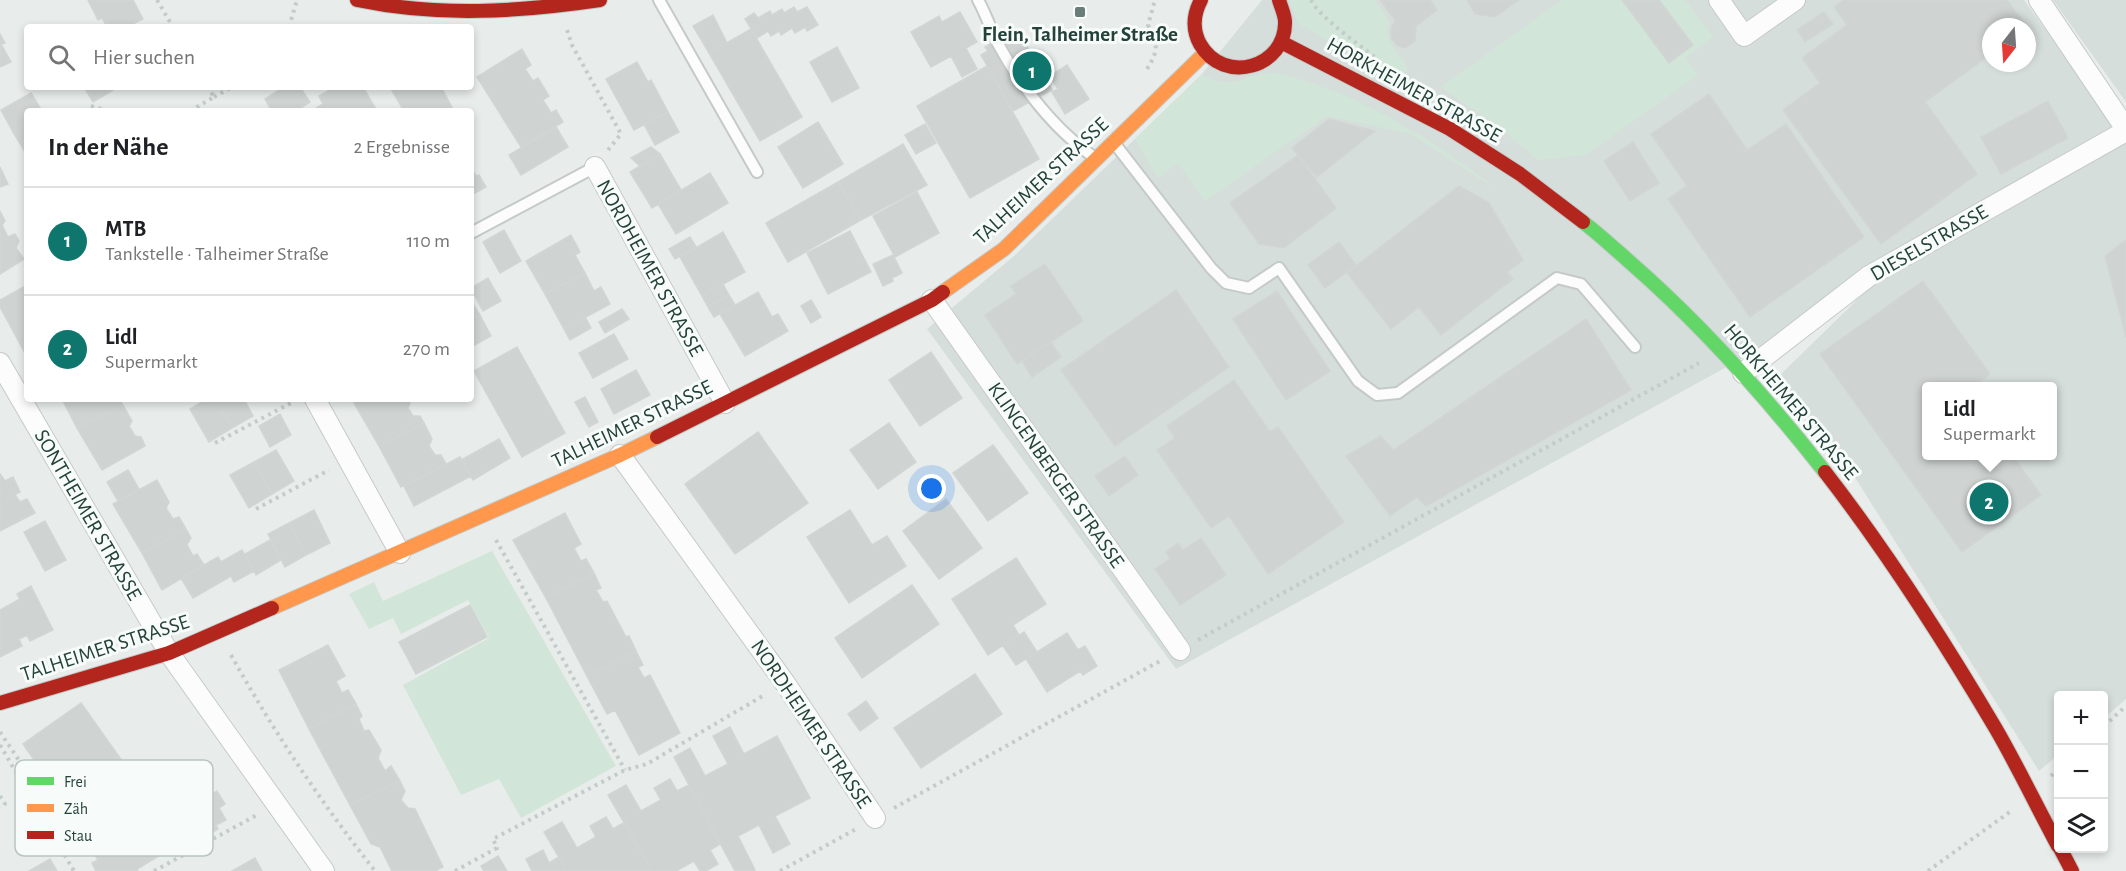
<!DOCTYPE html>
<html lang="de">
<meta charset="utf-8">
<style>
:root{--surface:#fff;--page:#f6f6f6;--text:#202124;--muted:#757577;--line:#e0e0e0;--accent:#0f766e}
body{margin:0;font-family:"Alegreya Sans",sans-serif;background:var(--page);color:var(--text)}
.controls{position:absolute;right:18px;bottom:18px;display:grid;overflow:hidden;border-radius:6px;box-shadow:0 3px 9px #0003}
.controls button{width:54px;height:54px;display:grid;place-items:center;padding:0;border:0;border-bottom:2px solid var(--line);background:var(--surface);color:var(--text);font:30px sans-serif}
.compass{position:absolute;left:1982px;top:18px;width:54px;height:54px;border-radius:50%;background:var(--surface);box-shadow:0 3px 9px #0003;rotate:197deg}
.you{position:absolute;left:932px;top:489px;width:21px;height:21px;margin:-15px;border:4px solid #fff;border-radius:50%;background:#1a73e8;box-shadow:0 0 0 9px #1a73e833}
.badge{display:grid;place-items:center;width:39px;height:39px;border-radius:50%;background:var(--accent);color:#fff;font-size:20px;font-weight:700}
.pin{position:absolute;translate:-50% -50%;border:3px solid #fff;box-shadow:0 2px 6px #0006}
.popup{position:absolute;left:1922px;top:382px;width:135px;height:78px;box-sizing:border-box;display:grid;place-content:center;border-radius:6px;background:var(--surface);filter:drop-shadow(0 2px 4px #0005);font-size:20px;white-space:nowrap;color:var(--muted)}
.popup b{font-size:22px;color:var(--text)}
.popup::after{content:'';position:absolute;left:50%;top:100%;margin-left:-12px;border:12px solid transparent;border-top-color:var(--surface)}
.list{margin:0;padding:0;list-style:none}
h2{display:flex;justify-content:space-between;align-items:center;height:78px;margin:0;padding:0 24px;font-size:26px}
h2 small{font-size:20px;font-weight:400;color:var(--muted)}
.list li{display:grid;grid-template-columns:39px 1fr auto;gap:18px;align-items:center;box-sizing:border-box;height:108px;padding:0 24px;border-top:2px solid var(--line)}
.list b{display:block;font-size:22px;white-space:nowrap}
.list p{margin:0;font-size:20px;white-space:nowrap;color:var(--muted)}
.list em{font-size:20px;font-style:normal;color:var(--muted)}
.icon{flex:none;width:33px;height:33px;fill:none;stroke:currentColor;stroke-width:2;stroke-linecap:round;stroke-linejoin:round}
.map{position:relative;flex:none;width:2126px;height:871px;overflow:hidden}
.search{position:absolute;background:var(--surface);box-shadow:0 3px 9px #0003;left:24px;top:24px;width:450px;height:66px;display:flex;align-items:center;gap:15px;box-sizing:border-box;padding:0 21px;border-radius:6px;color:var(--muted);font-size:22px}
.panel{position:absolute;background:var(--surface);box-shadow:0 3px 9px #0003;left:24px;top:108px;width:450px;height:294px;border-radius:6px}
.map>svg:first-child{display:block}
</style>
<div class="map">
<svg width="2126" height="871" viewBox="0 0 2126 871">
<rect width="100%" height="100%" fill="#e8edeb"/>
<path fill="#d6dedb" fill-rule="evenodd" d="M1262,0H2024L2106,114L2126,136V699L2104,718V696H2058V755L2039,771L1851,471L1776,379L1867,290L1176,669L927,329L1014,256L1201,75ZM1991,27H2027V63H1991ZM1926,386H2052V456H1926Z
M2053,0H2126V102Z"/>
<path fill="#d1e6d8" d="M1289,0H1374L1390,22C1381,44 1401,50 1408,70L1402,75L1365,63L1298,23Z
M1562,0H1685L1713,37L1685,58L1698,75L1585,155L1538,160L1498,126L1441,87Z
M1275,73C1353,89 1437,142 1499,191L1411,134L1327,116L1205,201L1178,163L1158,178L1135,139L1201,75L1218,82H1236L1250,76Z
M492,551L616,766L521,818L499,779L461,795L403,685L489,638L468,600L401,634L393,618L369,629L349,594L374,582L383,601Z"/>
<path fill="#cfd4d2" stroke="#d1d6d4" stroke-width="1.5" d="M88,0H133L143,19L127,27H107L102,18L98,20Z
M1380,0H1430L1437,10L1416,26L1415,41L1405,48L1398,46L1391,38V29L1395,20Z
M1467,0H1519L1495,17L1475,14Z
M1622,0H1659L1693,45L1669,63Z
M1844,0H2007L2027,27H1991V54L1925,102L1977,174L1881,244L1783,110L1820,83L1802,58L1847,25L1834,7Z
M794,7L797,12L807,7L818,25L807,31L805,27L795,33L792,28L781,35L779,31L771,36L768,31L757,38L745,19L754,13L758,18L770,11L772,15L782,9L784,13Z
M960,12L977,42L966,48L977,69L962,77L951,56L931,67L911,32L939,16L942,22Z
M1824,12L1833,24L1805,42L1797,30Z
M713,15L727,43L709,53L693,26Z
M751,29L802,117L760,141L709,53Z
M1017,29L1052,90L1013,111L981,55L988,51L985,47Z
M0,34L5,43L1,44L11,62L0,67Z
M837,47L859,88L832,102L810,62Z
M522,49L531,65L525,69L533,81L538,78L549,96L543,100L551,113L556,110L563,122L521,147L477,77Z
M637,62L648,82L651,80L668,112L634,130L606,79Z
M1067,65L1089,99L1065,114L1052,92L1058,89L1050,76Z
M987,66L1039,159L970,198L917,106Z
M84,87H111L113,90L93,102Z
M284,87H300L310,102L296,111H272L265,99Z
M335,87H363L377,111H317L316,108L323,104L319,96Z
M390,87H441L454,111H404Z
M31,93L42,111H27V124L13,132L1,110Z
M1709,94L1747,150L1786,124L1864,237L1750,317L1668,199L1687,186L1651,134Z
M2048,101L2068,138L2001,174L1981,137Z
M668,112L679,132L655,145L644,124Z
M1329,119L1375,131L1317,177L1292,148Z
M818,122L843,164L803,188L778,147Z
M27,124V155L13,132Z
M925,124L936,143L916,154L905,135Z
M556,127L568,147L521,175L509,155Z
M1633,142L1659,183L1630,201L1604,161Z
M903,144L927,185L861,220L838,182Z
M651,147L660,154L640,166L631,158Z
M660,154L681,190L652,208L630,172Z
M1298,155L1336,208L1284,248L1259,244L1230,203Z
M0,167L8,184L0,187Z
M471,167L476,176L479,175L486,187L471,195Z
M710,173L728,203L676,234L658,204Z
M838,182L861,220L788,262L766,223Z
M1459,186L1489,203L1523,260L1507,272L1513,279L1441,335L1419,307L1391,329L1347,273Z
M917,192L939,233L895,257L873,216Z
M0,211L5,221L2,225L8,237L15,234L19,241L16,248L24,259L0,274Z
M504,230L521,261L500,273L483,242Z
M850,231L871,272L828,294L807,253Z
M723,232L745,272L702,296L680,257Z
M571,235L580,252L575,255L585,273L545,294L526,261Z
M690,237L696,247L675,259L669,249Z
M2126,240V337L2105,256Z
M1339,242L1356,265L1325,288L1308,265Z
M893,255L902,273L892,278L893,281L883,286L873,264Z
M1045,264L1083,321L1017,364L985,315L1016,294L1011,286Z
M585,273L594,291L601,287L610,304L564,329L545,294Z
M488,278L501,301L483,311L471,288Z
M1923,281L1990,374L1973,386H1926V456H2013L2041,495L1962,552L1820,354Z
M723,284L729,295L708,307L702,296Z
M27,285V355H26L0,307V300Z
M1176,290L1229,367L1115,446L1061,370Z
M1277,291L1330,371L1286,400L1233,319Z
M758,292L772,317L778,314L788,331L745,356L720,314Z
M729,295L735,305L714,317L708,307Z
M811,300L821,317L811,323L801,306Z
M471,301L480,315L471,320Z
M622,309L629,319L605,333L599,322Z
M480,315L491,336L471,347V320Z
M585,317L591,328L570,340L564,329Z
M1586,319L1631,390L1426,506L1417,497L1390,516L1346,456L1381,436L1393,450Z
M614,334L628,359L593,378L579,353Z
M1051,342L1061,357L1032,377L1022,361Z
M517,347L565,433L522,457L474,371Z
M931,352L962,398L920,426L889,380Z
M636,370L650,395L614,414L601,389Z
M1234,380L1270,432L1278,427L1344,522L1268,574L1229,516L1211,528L1157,450L1175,438L1167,426Z
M585,397L598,422L589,427L575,402Z
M62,399H119L123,405L77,428Z
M207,399H215L232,428L209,442L190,409Z
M215,399H244L253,416L232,428Z
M361,399H408L410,403L408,408L413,416H420L424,423L379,446L354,403Z
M123,405L132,421L129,426L135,436L141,437L145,446L102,470L77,428Z
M280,414L291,435L270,447L259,426Z
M424,423L432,439L429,446L435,455H441L446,464L401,487L379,446Z
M889,423L916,462L878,489L850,450Z
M758,432L808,503L735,554L685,484Z
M499,439L510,458L473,480L461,460Z
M993,445L1028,493L988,521L953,473Z
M276,450L294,481L272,494L254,462Z
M1125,456L1138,475L1109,496L1095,476Z
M460,457L471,476L414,506L404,486Z
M254,462L272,494L249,508L230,475Z
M128,470L139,489L118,501L107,482Z
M0,474L5,481L13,477L20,492L0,503Z
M157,480L169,502L166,508L173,519L179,517L186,529L142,553L113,504Z
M15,495L20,502L27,499L35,513L0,531V503Z
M946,499L982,548L939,579L903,531Z
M314,510L330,543L306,555L289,523Z
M850,510L872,545L887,536L906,566L849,603L807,537Z
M565,513L581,544L574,548L581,561L586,559L594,573L546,598L513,540Z
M45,521L66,560L45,571L24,532Z
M289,523L306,555L285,567L268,534Z
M186,529L191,538L187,545L193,556L197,554L204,565L162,590L142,553Z
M1201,538L1226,575L1180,605L1155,569L1170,559L1166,552L1178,543L1183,550Z
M270,540L281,560L256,575L245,554Z
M242,550L254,571L234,582L231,576L193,598L181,578L218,557L221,562Z
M1016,558L1046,604L1013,625L1019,635L988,655L952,599Z
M594,573L601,588L596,590L603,602L607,601L626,637L629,636L636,651L587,676L546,598Z
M912,585L939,624L862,678L835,638Z
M31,586L53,630L30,641L27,635L19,639L22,646L0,657V610L20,599L17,594Z
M470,605L487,637L416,674L399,642Z
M1024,632L1037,652L1016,665L1003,646Z
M1067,633L1078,650L1085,646L1097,666L1083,675L1080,671L1047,692L1026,659Z
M328,645L345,676L336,681L342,693L348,690L356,704L309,729L279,670Z
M636,651L643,665L638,667L644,678L650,675L680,733L639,755L615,710L607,714L587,676Z
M975,674L1002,714L921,768L894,728Z
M866,701L878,718L860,731L848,714Z
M81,703L125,765L66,806L23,744Z
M356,704L362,716L359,719L364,731L369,730L381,750L378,758L385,771L391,766L400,781L350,805L309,729Z
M730,727L744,754L777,736L810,798L775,816L790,844L773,853L759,825L738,836L755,870L753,871H735L674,757L690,748L705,776L728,764L713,736Z
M203,778L212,794L217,791L225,804L219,808L226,820L216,825L218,829L201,839L198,834L162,854L139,816Z
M670,779L677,791L689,785L720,844L710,850L718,864L706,871H700L694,861L676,871H652L608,795L626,785L641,811L661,800L654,788Z
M400,781L405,791L401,800L408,808L415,809L443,867L435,871H392L380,847L371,844L350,805Z
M139,816L162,854L137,869L138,871H96L92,863L98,860L89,845Z
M606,817L613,829L625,822L652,871H567L544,832L562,822L577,848L596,837L590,826Z
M543,850L549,863L559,857L567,871H532L526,859Z
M498,856L507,871H484L481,866Z
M255,858L262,871H232Z
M50,859L57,871H29Z"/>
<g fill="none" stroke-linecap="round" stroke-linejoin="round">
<defs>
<path id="lane" d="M659,0L757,172
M978,0C986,14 990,28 997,42C1022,88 1052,128 1095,158
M1115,144L1211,268L1226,283L1249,288L1279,268L1358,381L1377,395L1398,393L1557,278L1581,284L1635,347
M471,233L595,167"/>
<path id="street" d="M1719,0L1744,36L1795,0
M2039,0L2126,129
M595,167L725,403
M932,300L1180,650
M0,363L169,653L324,871
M1743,373L1869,276L2126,131
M315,399L400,553
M620,455L785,683L875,818"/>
<path id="fast" d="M1583,222C1600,235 1616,250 1632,264C1704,327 1766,397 1825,472"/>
<path id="slow" d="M943,292L1004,249L1205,53
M272,608L620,455L657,437"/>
<path id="jam" d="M357,0C438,17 518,12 600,0
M1201,0C1193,15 1192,29 1200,44C1224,86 1286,67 1285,22C1285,15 1281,7 1279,0
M1281,42L1450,129L1520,174L1583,222
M657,437L932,300L943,292
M1825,472C1888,553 1944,641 1996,729C2018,767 2037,807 2058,846
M0,703L169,653L272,608
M2060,848L2072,871"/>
</defs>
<use href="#lane" stroke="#c5cac8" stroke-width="14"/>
<use href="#street" stroke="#c5cac8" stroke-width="22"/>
<use href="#fast" stroke="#c3cbc8" stroke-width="16"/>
<use href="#slow" stroke="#c3cbc8" stroke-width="16"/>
<use href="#jam" stroke="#c3cbc8" stroke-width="16"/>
<path stroke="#c3ccca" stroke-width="4" stroke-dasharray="3 4.5" stroke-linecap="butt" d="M157,0L173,27
M1311,0C1321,19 1359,44 1376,58
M289,27L297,0
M567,30L572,45L621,134L608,150
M1147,69C1159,50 1158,44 1148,25L1155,0
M214,97L232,87
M91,106L109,111
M190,111L214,97L208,87
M215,443L293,402
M256,509L329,470
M496,540L625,770
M1198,640L1699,363
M231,655C274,732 320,801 375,871
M2104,726L2126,706
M0,732L56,816L123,774
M0,745L74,871
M2051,776L2058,769
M0,796L5,804L0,807
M894,808L1160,661
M154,871L257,815
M455,871L497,848L493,839L625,770L647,764L766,694
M780,871L856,829
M1928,871L2011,811"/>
<use href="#lane" stroke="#fcfcfc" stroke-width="10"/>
<use href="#street" stroke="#fcfcfc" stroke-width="20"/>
<use href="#fast" stroke="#63d668" stroke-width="14"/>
<use href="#slow" stroke="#ff974d" stroke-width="14"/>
<use href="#jam" stroke="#b3261e" stroke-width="14"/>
</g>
<rect fill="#697e78" stroke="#f7fbf9" stroke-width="2" x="1074" y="6" width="12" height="12" rx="3"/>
<g text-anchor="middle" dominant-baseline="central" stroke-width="6" stroke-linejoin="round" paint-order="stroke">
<g font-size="21" font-weight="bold" fill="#24423a" stroke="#f7fbf9">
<text x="1080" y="34">Flein, Talheimer Straße</text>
</g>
<g font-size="21" fill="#24423a" stroke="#f7fbf9">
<text transform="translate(1414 90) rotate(29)">HORKHEIMER STRASSE</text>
<text transform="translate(1041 181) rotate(-43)">TALHEIMER STRASSE</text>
<text transform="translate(1929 243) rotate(-30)">DIESELSTRASSE</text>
<text transform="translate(650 268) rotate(61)">NORDHEIMER STRASSE</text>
<text transform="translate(1791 402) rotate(50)">HORKHEIMER STRASSE</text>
<text transform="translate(632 424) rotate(-26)">TALHEIMER STRASSE</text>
<text transform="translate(1056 475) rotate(55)">KLINGENBERGER STRASSE</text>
<text transform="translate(88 515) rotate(60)">SONTHEIMER STRASSE</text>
<text transform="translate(105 648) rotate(-18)">TALHEIMER STRASSE</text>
<text transform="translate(811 724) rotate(56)">NORDHEIMER STRASSE</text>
</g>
</g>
<rect x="15" y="760" width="198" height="96" rx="9" fill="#f7fbf9" stroke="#b8c4c0" stroke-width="1.5"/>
<rect x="27" y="777" width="27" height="8" fill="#63d668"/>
<rect x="27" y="804" width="27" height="8" fill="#ff974d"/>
<rect x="27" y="831" width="27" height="8" fill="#b3261e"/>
<g font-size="16" fill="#24423a">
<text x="64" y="787">Frei</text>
<text x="64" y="814">Zäh</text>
<text x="64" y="841">Stau</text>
</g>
</svg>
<div class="controls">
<button>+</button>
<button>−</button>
<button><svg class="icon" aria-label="layers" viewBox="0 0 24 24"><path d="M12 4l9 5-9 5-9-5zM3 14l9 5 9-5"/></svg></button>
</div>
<svg class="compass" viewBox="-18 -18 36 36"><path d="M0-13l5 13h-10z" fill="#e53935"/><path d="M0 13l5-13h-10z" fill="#757577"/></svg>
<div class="you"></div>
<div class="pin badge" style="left:1032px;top:71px">1</div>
<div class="pin badge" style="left:1989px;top:502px">2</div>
<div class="popup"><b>Lidl</b>Supermarkt</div>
<div class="search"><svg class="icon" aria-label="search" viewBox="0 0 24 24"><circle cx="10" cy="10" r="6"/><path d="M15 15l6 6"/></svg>Hier suchen</div>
<section class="panel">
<h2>In der Nähe<small>2 Ergebnisse</small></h2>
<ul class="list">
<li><span class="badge">1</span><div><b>MTB</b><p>Tankstelle · Talheimer Straße</p></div><em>110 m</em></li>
<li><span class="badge">2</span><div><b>Lidl</b><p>Supermarkt</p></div><em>270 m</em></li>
</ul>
</section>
</div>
